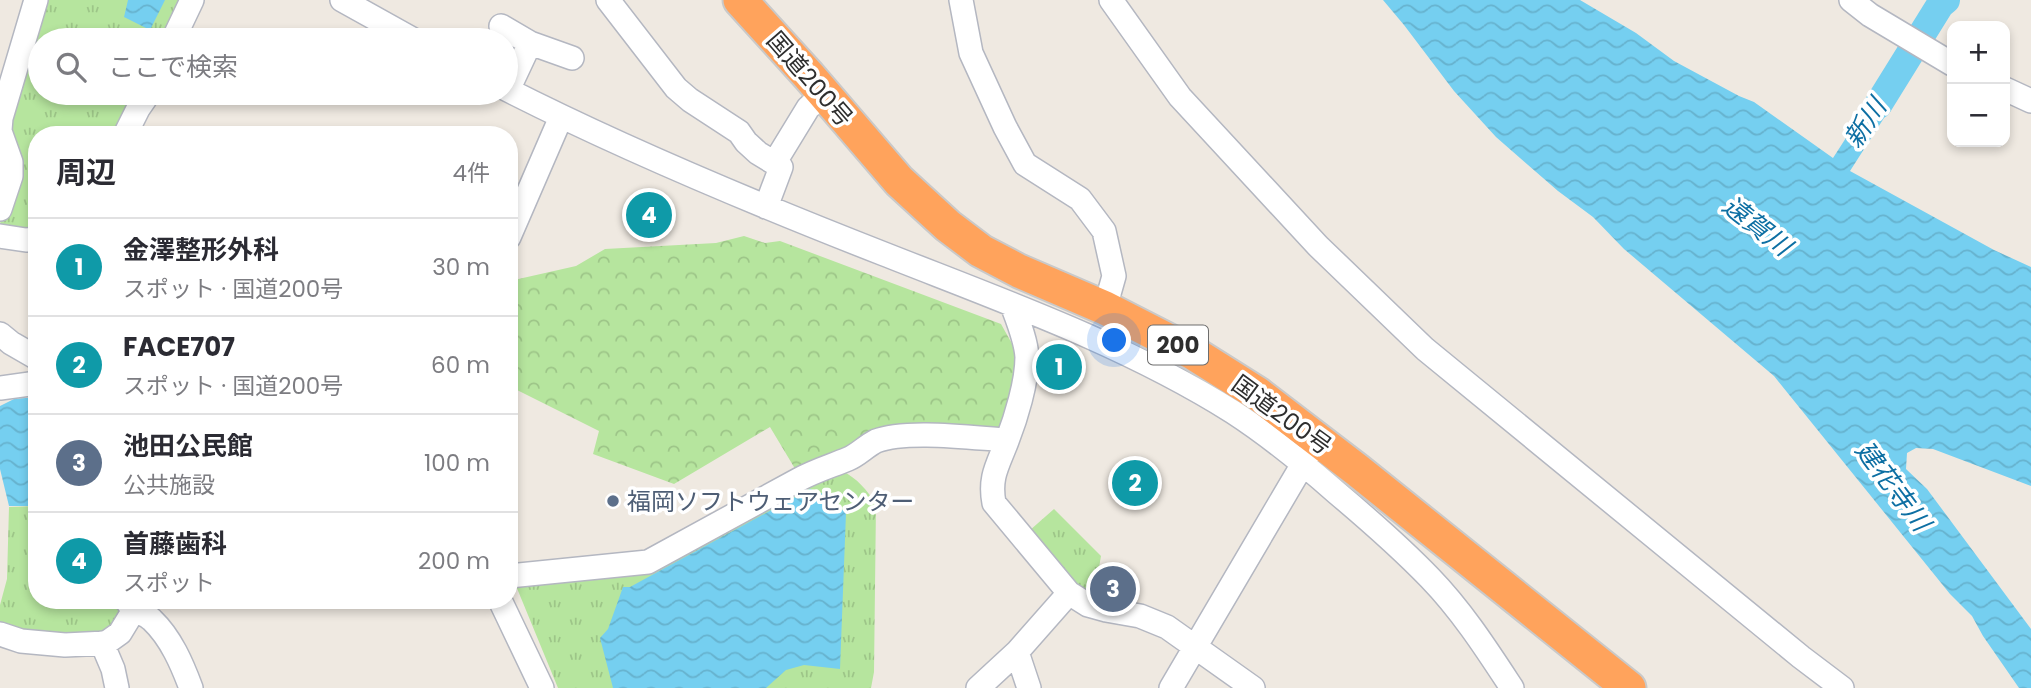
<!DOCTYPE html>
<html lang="ja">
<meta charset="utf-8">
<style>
:root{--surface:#fff;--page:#f7f7f7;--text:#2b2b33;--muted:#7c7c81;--line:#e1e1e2;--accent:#4264fb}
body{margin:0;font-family:Poppins,"Noto Sans JP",sans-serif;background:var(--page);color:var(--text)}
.controls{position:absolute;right:21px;top:21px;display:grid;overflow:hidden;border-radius:14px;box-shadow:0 4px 10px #0003}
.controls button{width:63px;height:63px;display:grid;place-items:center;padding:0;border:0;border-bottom:2px solid var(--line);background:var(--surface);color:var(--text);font:35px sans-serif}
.you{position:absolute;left:1115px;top:341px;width:24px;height:24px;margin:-18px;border:5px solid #fff;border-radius:50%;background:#1a73e8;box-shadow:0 0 0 10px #1a73e833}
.badge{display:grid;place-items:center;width:46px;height:46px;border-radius:50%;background:var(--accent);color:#fff;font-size:23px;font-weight:700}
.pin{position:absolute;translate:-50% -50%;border:4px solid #fff;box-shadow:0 2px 7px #0006}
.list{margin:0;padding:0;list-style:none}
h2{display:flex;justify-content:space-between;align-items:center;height:91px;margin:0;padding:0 28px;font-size:30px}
h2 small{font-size:23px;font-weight:400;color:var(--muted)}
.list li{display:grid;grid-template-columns:46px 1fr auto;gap:21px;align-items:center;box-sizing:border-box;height:98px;padding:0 28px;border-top:2px solid var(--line)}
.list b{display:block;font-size:26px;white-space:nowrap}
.list p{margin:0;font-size:23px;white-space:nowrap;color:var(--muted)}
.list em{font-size:23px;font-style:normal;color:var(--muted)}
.icon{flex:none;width:38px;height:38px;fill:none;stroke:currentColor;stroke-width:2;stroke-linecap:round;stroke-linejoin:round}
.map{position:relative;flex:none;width:2031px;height:688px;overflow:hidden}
.search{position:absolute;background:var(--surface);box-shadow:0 4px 10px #0003;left:28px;top:28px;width:490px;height:77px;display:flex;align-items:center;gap:18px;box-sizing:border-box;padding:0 24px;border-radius:38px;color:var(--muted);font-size:26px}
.panel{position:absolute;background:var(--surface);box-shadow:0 4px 10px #0003;left:28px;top:126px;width:490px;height:483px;border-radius:28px}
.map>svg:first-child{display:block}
</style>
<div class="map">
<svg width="2031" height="688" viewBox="0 0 2031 688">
<defs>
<pattern id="forest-crowns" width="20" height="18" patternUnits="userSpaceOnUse" patternTransform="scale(1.75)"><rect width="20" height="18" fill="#b6e59e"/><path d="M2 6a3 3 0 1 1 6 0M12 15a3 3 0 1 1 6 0" fill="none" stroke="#9dc588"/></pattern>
<pattern id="park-tufts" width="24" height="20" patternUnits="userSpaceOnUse" patternTransform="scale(1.75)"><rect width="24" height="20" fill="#b6e59e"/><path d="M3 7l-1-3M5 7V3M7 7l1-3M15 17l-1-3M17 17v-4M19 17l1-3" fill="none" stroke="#9dc588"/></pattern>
<pattern id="water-waves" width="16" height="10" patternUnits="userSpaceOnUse" patternTransform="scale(1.75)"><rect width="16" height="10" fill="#75cff0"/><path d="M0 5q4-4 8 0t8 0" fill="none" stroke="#66b2ce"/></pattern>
</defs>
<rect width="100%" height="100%" fill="#efe9e1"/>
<path fill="url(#forest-crowns)" d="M744,236L765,243L780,241L1001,324L1020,358L1002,432L864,437L797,472L770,427L674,484L593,454L599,431L509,386V290L514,280L576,266L605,249L716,243Z"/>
<path fill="url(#park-tufts)" d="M42,0H182L163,40H40V93H137L114,135H37V232L0,231L4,132Z
M842,471C857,478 867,490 876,504L874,672L871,688H558L514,581L648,570L816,479Z
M37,506V600H118L123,612L105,634L85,638L0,629V605L7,579L9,507Z
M1054,509L1101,556L1094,597L1074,587L1029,531Z"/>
<path fill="url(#water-waves)" d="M128,0H165L150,30L124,17Z
M1383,0H1580L1636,33L1674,61L1739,96L1754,102L1833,158L1891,68L1909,79L1850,171L1994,250L2031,267V486L1933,449L1916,448L1907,453L1906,469L1927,489L2031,629V688H2019L1983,636L1972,616L1950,594L1774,376L1624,249L1593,217L1558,191L1496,137L1454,91L1404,25Z
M1935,0H1955L1933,23L1923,15Z
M37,397V506H9L0,469V406L14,399Z
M810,489L826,495L846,513L840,669L804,665L786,670L766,688H613L600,638L608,629L623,587H630Z"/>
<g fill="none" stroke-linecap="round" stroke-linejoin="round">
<path stroke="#75cff0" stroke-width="28" d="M1878,105L1940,5L1946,0"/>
<defs>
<path id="minor" d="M342,0L414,40
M608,0L676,88L690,100L739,132L746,142L758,153L781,167L766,207
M961,0L971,53L1005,127L1025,164L1080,199L1104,231L1114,276L1105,308
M1111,0L1180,97L1318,246L1425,349L1801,657L1842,688
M1851,0L1870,15L1952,64
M501,26L530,43
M173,40L192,0
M506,89C628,151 756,204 884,254C1003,301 1125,344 1233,412C1270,436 1304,464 1337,493C1369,520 1401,548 1430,578C1462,611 1487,650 1512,688
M2005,89L2031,101
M508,90L530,43L572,58
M0,130L1,118L36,0
M0,131L11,162V176L0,209
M125,135L138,109L149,93
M775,162L808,108L824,93
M0,236L26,240L37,239
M509,237L561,117
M1012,305C1018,321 1026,340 1027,357C1027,382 1016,418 1007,441C998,465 989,477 994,503L1069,593L1088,605L1106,610L1140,616L1167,627L1253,688
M0,334L11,343L37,358
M0,388L37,383
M509,576L648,562L798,480C814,471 831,466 848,459C858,455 866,446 876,441C906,429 974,438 1007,440
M126,600C129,603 130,607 133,609C139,614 145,613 152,620C171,638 182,664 191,688
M500,600L542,688
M0,634L21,641L65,645L106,643L120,633L134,610
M102,643L113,669L117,688
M1017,652L1029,688
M978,688L1017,652L1069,593
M1171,688L1310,452"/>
<path id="highway" d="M740,0L809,76L899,181L948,226L981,251L1019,271L1105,308L1193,353L1258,394L1357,470L1629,688"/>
</defs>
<use href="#minor" stroke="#b4b7c1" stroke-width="26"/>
<use href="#highway" stroke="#c9c9c9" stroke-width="37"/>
<use href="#minor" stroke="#fff" stroke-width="23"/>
<use href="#highway" stroke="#ffa35c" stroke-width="33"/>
</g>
<circle fill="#5c6f8a" stroke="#fff" stroke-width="2.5" cx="613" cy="501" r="7"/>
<g text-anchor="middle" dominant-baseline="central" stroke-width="7" stroke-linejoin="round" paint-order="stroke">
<rect fill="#fff" stroke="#6d6d6d" stroke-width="2" x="1148" y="325.5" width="60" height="39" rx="5"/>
<g font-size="23" font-weight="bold" fill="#2e2e2e">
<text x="1178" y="345">200</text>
</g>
<g font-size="24" fill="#2e2e2e" stroke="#fff">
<text transform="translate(810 79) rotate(49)">国道200号</text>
<text transform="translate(1282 415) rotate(36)">国道200号</text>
</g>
<g font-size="24" fill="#4e5e75" stroke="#fff" text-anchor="start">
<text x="627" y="501">福岡ソフトウェアセンター</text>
</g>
<g font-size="26" font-style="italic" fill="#0d6fa3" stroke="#fff">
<text transform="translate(1865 123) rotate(-56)">新川</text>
<text transform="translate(1757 226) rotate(38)">遠賀川</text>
<text transform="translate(1893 486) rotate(53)">建花寺川</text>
</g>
</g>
</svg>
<div class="controls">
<button>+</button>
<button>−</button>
</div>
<div class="you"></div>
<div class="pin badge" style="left:1059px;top:367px;background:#0f9aa8">1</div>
<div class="pin badge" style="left:1135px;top:483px;background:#0f9aa8">2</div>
<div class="pin badge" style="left:1113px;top:589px;background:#5c6f8a">3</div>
<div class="pin badge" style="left:649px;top:215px;background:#0f9aa8">4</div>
<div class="search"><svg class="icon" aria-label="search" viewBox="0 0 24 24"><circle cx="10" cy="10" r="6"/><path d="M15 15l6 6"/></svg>ここで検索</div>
<section class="panel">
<h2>周辺<small>4件</small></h2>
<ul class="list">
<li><span class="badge" style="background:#0f9aa8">1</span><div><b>金澤整形外科</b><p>スポット · 国道200号</p></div><em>30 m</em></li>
<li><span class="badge" style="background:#0f9aa8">2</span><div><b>FACE707</b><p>スポット · 国道200号</p></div><em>60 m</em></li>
<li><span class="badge" style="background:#5c6f8a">3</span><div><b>池田公民館</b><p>公共施設</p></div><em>100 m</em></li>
<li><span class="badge" style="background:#0f9aa8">4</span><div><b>首藤歯科</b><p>スポット</p></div><em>200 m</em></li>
</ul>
</section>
</div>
